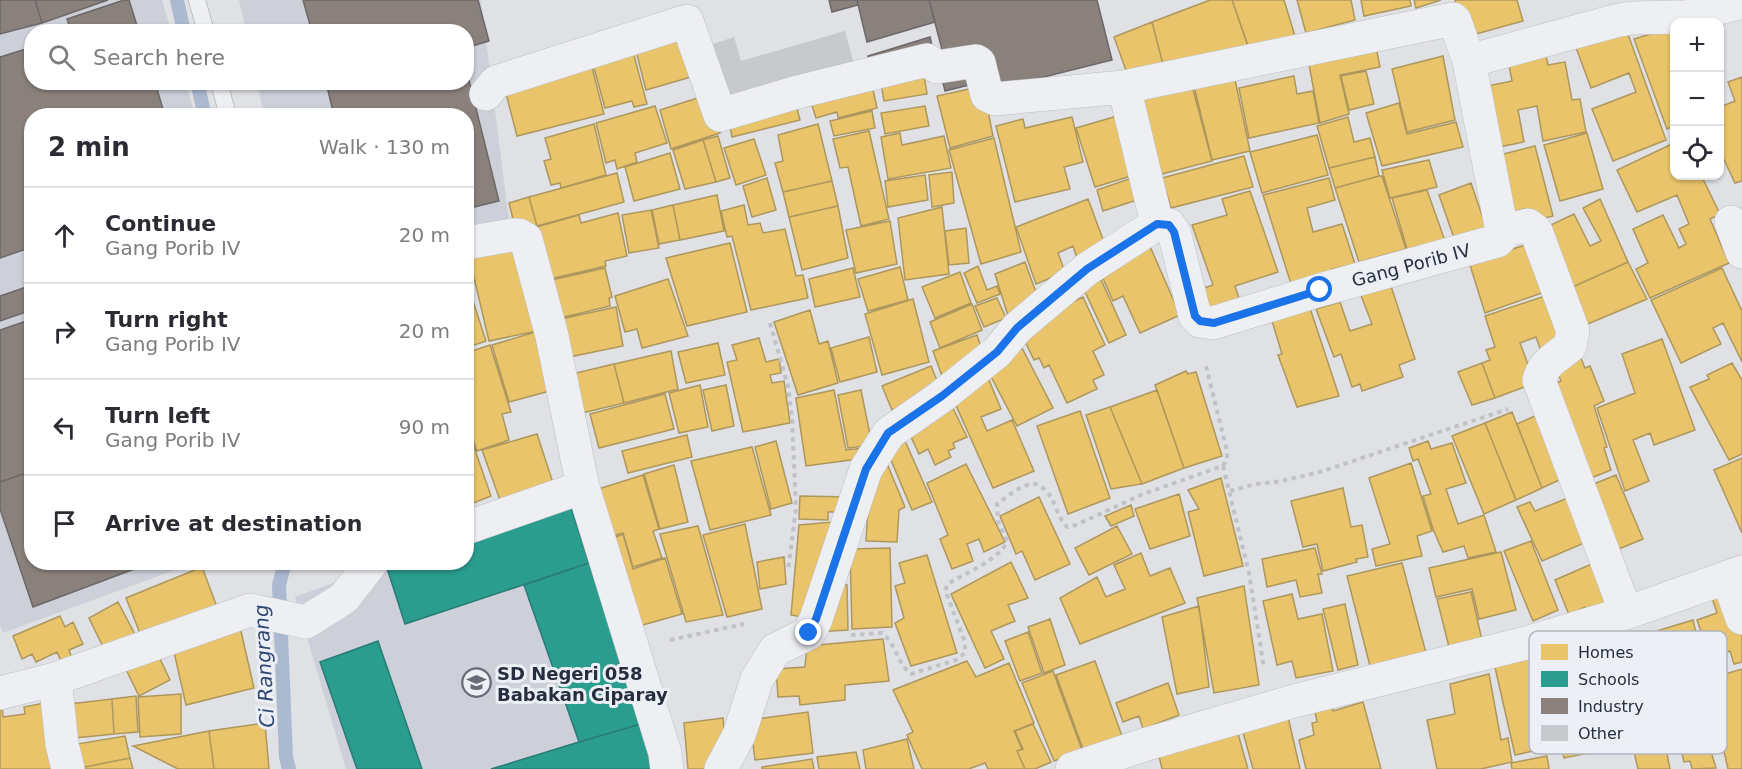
<!DOCTYPE html>
<meta charset="utf-8">
<style>
:root{--surface:#fff;--page:#f7f7f7;--text:#2b2b33;--muted:#7c7c81;--line:#e1e1e2}
body{margin:0;font-family:"DejaVu Sans",sans-serif;background:var(--page);color:var(--text)}
.controls{position:absolute;right:18px;top:18px;display:grid;overflow:hidden;border-radius:12px;box-shadow:0 2px 4px #0004}
.controls button{width:54px;height:54px;display:grid;place-items:center;padding:0;border:0;border-bottom:2px solid var(--line);background:var(--surface);color:var(--text);font:30px sans-serif}
.stop{position:absolute;width:18px;height:18px;margin:-14px;border:4px solid #1a73e8;border-radius:50%;background:#fff}
.stop.end{background:#1a73e8;border-color:#fff;box-shadow:0 2px 6px #0008}
.list{margin:0;padding:0;list-style:none}
h2{display:flex;justify-content:space-between;align-items:center;height:78px;margin:0;padding:0 24px;font-size:26px}
h2 small{font-size:20px;font-weight:400;color:var(--muted)}
.list li{display:grid;grid-template-columns:39px 1fr auto;gap:18px;align-items:center;box-sizing:border-box;height:96px;padding:0 24px;border-top:2px solid var(--line)}
.list b{display:block;font-size:22px;white-space:nowrap}
.list p{margin:0;font-size:20px;white-space:nowrap;color:var(--muted)}
.list em{font-size:20px;font-style:normal;color:var(--muted)}
.icon{flex:none;width:33px;height:33px;fill:none;stroke:currentColor;stroke-width:2;stroke-linecap:round;stroke-linejoin:round}
.map{position:relative;flex:none;width:1742px;height:769px;overflow:hidden}
.search{position:absolute;background:var(--surface);box-shadow:0 2px 4px #0004;left:24px;top:24px;width:450px;height:66px;display:flex;align-items:center;gap:15px;box-sizing:border-box;padding:0 21px;border-radius:24px;color:var(--muted);font-size:22px}
.panel{position:absolute;background:var(--surface);box-shadow:0 2px 4px #0004;left:24px;top:108px;width:450px;height:462px;border-radius:24px}
.map>svg:first-child{display:block}
</style>
<div class="map">
<svg width="1742" height="769" viewBox="0 0 1742 769">
<rect width="100%" height="100%" fill="#dfe1e5"/>
<path fill="#cdd0d8" d="M0,0H162L171,31L32,32V82L186,83L195,115L32,116V562L194,563L3,633L0,626Z
M239,0H481L510,229L467,240L466,116L264,115L257,83L466,82V32L246,31Z
M572,493L659,769H346L295,597L388,563L466,562Z"/>
<path fill="#e9c46a" stroke="#ae975d" stroke-width="1.5" d="M1210,0H1232L1251,54L1165,72L1152,22Z
M1232,0H1284L1298,46L1252,58Z
M1297,0H1351L1355,20L1306,33Z
M1361,0H1410L1411,6L1364,16Z
M1414,0H1441L1416,8Z
M1455,0H1517L1523,21L1465,37Z
M1152,22L1165,72L1129,79L1114,37Z
M1624,23L1666,140L1613,161L1592,109L1636,92L1629,73L1591,88L1574,42Z
M1670,28L1674,41V126L1667,129L1634,39Z
M687,33L698,75L646,90L635,47Z
M1374,37L1380,67L1340,75L1349,114L1320,123L1307,54Z
M1544,47L1548,65L1565,62L1572,100L1580,99L1586,132L1543,141L1537,106L1518,110L1524,142L1489,149L1478,88L1512,81L1507,54Z
M632,48L647,104L634,107L632,101L605,108L591,57Z
M1443,56L1455,120L1407,132L1392,69Z
M590,60L604,114L517,136L503,82Z
M923,69L927,94L884,101L880,77Z
M1233,70L1250,151L1212,160L1192,78Z
M1366,71L1374,104L1349,110L1341,76Z
M870,76L877,108L838,118L837,112L816,118L808,93Z
M1294,76L1297,94L1313,91L1319,123L1249,138L1239,88Z
M1742,77V181L1735,183L1720,151V107L1735,101L1728,82Z
M1190,78L1212,161L1154,176L1133,94Z
M983,86L993,136L950,148L937,96Z
M710,94L720,133L671,149L660,110Z
M795,100L800,120L732,137L728,117Z
M1399,103L1407,134L1456,122L1463,147L1382,166L1366,113Z
M655,106L667,143L635,153L637,162L617,169L615,160L606,163L596,123Z
M925,106L929,126L885,134L881,113Z
M872,111L875,128L834,136L830,121Z
M1124,114L1141,173L1095,187L1076,128Z
M1072,117L1083,162L1064,167L1070,189L1015,202L996,126L1023,119L1025,128Z
M1348,117L1354,142L1370,138L1375,157L1329,168L1317,126Z
M594,124L606,175L561,188L560,183L551,185L544,161L551,159L545,138Z
M818,124L832,181L783,192L775,163L783,161L778,135Z
M869,131L889,219L861,226L848,167L840,168L833,139Z
M900,133L902,145L944,136L951,168L888,179L881,137Z
M1587,133L1603,189L1560,201L1544,145Z
M1317,135L1328,175L1262,193L1250,152Z
M718,136L730,178L716,182L703,140Z
M994,138L1021,252L981,264L949,150Z
M754,139L766,175L736,185L724,148Z
M703,140L716,182L685,189L673,150Z
M1674,143V176H1705L1702,177L1720,214L1710,219L1729,263L1650,298L1636,269L1648,263L1633,229L1663,215L1679,248L1686,244L1679,229L1689,224L1677,195L1637,212L1617,170Z
M1535,146L1553,216L1528,222L1524,209L1503,215L1488,158Z
M670,153L680,189L634,201L625,167Z
M1244,156L1253,187L1171,208L1162,178Z
M1375,157L1379,176L1335,188L1329,168Z
M1429,160L1437,187L1390,198L1382,170Z
M952,172L954,203L932,207L929,175Z
M617,173L624,202L537,226L529,197Z
M925,175L928,200L888,207L885,181Z
M1379,176H1382L1406,249L1359,262L1335,188Z
M767,178L776,210L752,217L743,186Z
M1132,178L1140,199L1103,211L1097,190Z
M1329,178L1335,200L1307,208L1313,232L1342,224L1355,264L1332,269L1334,275L1292,287L1263,195Z
M832,181L838,206L789,217L783,192Z
M1471,183L1487,230L1455,241L1439,195Z
M1427,190L1445,241L1408,252L1392,198Z
M1250,191L1278,272L1235,286L1240,301L1205,313L1195,291L1213,285L1192,225L1227,215L1222,199Z
M717,195L724,231L680,240L673,205Z
M529,197L537,226L516,231L509,203Z
M1088,199L1107,250L1078,261L1073,246L1058,253L1065,272L1036,284L1016,227Z
M1600,199L1628,262L1566,290L1538,231L1574,214L1590,246L1601,241L1583,208Z
M673,205L680,240L659,244L652,210Z
M744,205L748,225L760,223L763,233L785,229L796,276L803,275L808,298L751,310L732,236L727,237L721,211Z
M838,206L848,258L802,270L789,217Z
M942,207L949,274L905,280L898,218Z
M651,210L659,248L629,253L622,215Z
M618,213L627,256L605,261L606,266L546,280L533,228L579,215L581,223Z
M890,221L897,264L856,273L846,230Z
M966,228L969,263L949,265L945,231Z
M519,237L537,331L489,341L467,248Z
M1539,241L1553,289L1485,313L1469,262Z
M730,243L747,312L687,326L666,258Z
M1149,244L1180,315L1140,333L1123,296L1113,301L1098,267Z
M1025,262L1041,306L1009,319L995,274Z
M1628,262L1647,299L1583,326L1566,290Z
M978,266L987,290L997,286L1000,294L977,303L964,273Z
M900,267L908,300L868,311L858,279Z
M605,268L612,297L609,298L610,306L556,319L547,281Z
M853,268L860,297L815,307L809,279Z
M1722,268L1742,311V362L1723,323L1713,328L1721,344L1681,363L1651,300Z
M960,272L971,303L935,318L922,287Z
M1098,273L1126,335L1109,343L1080,281Z
M1388,277L1415,359L1399,365L1403,377L1362,391L1360,384L1352,387L1341,354L1334,357L1316,309L1340,302L1350,331L1372,324L1357,285Z
M668,279L688,336L642,348L637,329L625,332L615,296Z
M1554,293L1564,345L1542,354L1536,337L1520,343L1535,383L1495,398L1482,363L1490,360L1486,350L1495,347L1485,316Z
M1083,297L1105,345L1093,351L1104,375L1093,380L1097,389L1067,403L1049,365L1044,368L1039,358L1034,360L1021,333L1042,316Z
M997,298L1006,318L984,327L975,306Z
M913,299L929,362L882,375L865,314Z
M473,301L486,341L466,348V304Z
M972,304L982,330L940,348L930,322Z
M616,307L623,346L569,357L561,319Z
M1310,308L1339,396L1297,407L1278,355L1282,354L1272,321Z
M810,310L819,344L828,341L838,383L798,395L774,322Z
M542,330L557,389L509,402L492,345Z
M977,335L985,360L942,376L933,351Z
M869,337L877,372L840,382L831,348Z
M759,338L766,362L779,359L781,373L770,375L772,383L784,381L790,423L743,432L727,362L737,360L732,345Z
M1662,339L1695,430L1654,445L1650,433L1633,440L1649,481L1625,491L1597,408L1635,393L1622,354Z
M718,343L725,375L686,383L678,352Z
M490,345L511,412L502,414L509,440L477,451L466,420V353Z
M1022,348L1053,408L1017,426L986,367Z
M671,351L678,389L624,403L614,364Z
M1578,351L1585,368L1590,366L1604,401L1594,406L1607,447L1604,448L1611,470L1591,478L1554,384L1561,381L1554,363Z
M1482,363L1495,398L1472,405L1458,372Z
M1732,363L1742,380V454L1729,460L1690,387L1709,379L1707,375Z
M614,364L624,403L578,414L568,375Z
M931,366L941,390L892,410L882,386Z
M1186,371L1188,374L1196,372L1222,456L1184,468L1155,385Z
M987,375L1001,409L981,417L987,431L1012,420L1034,471L993,488L950,392Z
M700,385L708,427L679,433L669,393Z
M726,385L734,426L712,431L703,390Z
M834,390L846,450L873,447V457L806,466L796,398Z
M861,390L872,445L848,448L838,395Z
M1157,390L1184,468L1142,484L1110,407Z
M665,394L674,429L599,448L590,414Z
M950,402L967,437L953,443L955,448L948,451L951,457L935,465L928,449L919,454L905,424Z
M1110,407L1142,484L1111,489L1086,415Z
M1080,411L1110,498L1068,514L1037,426Z
M1512,412L1542,488L1516,500L1485,423Z
M1544,412L1570,475L1542,488L1517,424Z
M1485,423L1516,500L1484,514L1452,436Z
M466,424L491,496L466,506Z
M537,434L553,483L500,500L482,450Z
M902,434L932,502L912,510L888,453Z
M687,435L692,457L628,473L622,451Z
M776,441L792,503L771,509L755,447Z
M1428,441L1431,449L1452,443L1466,483L1446,489L1458,524L1484,515L1496,552L1468,558L1464,546L1443,552L1433,529L1423,496L1431,494L1418,459L1413,461L1409,448Z
M752,447L771,515L710,530L691,461Z
M1742,458V533L1714,470Z
M1411,463L1432,531L1417,536L1422,556L1376,566L1372,549L1390,544L1369,478Z
M966,464L1005,542L984,552L979,539L967,544L973,561L952,569L940,539L948,535L927,483Z
M674,465L688,522L660,529L644,474Z
M888,466L905,507L899,510L897,542L866,541L870,475Z
M643,475L659,529L653,531L662,558L633,567L623,533L603,539L592,491Z
M1616,475L1643,539L1619,549L1594,484Z
M1221,478L1243,566L1204,576L1188,512L1199,509L1188,490Z
M1343,488L1351,527L1362,525L1368,557L1356,559L1357,562L1323,571L1317,544L1303,547L1291,501Z
M1179,494L1190,536L1150,549L1135,509Z
M800,496L850,497L849,512H828V520L799,519Z
M1573,496L1596,538L1542,561L1517,507L1530,502L1535,511Z
M1039,497L1070,564L1035,580L1022,551L1016,554L1000,516Z
M1131,505L1134,516L1111,526L1105,516Z
M844,521L812,619L791,615L799,525Z
M745,524L762,609L727,617L703,535Z
M698,526L723,615L686,622L660,534Z
M1117,526L1132,554L1089,575L1075,548Z
M623,534L633,569L665,558L682,614L632,628L604,542Z
M1531,541L1558,610L1533,621L1504,551Z
M890,548L892,627L852,629L850,549Z
M1315,548L1322,574H1318L1322,593L1300,597L1296,580L1267,587L1262,559Z
M1501,552L1516,610L1479,619L1472,589L1436,597L1429,568Z
M1141,553L1150,576L1170,568L1185,603L1080,644L1060,598L1097,577L1106,597L1125,589L1114,565Z
M927,555L957,653L911,666L895,623L904,618L895,586L905,583L899,563Z
M784,557L786,584L760,589L757,562Z
M1603,559L1611,605L1588,615L1585,607L1569,615L1555,580Z
M1011,562L1028,598L1008,605L1015,621L991,631L1004,659L985,668L951,594Z
M1402,563L1426,653L1370,666L1347,576Z
M202,567L220,615L145,646L126,598Z
M833,585H847L848,630L814,632Z
M1244,586L1259,685L1214,693L1197,598Z
M1727,589L1742,634V662L1734,664L1730,651L1710,657L1697,620L1717,613L1711,595Z
M1471,592L1482,640L1449,647L1437,599Z
M1292,594L1298,619L1322,614L1333,671L1296,678L1292,661L1277,665L1263,601Z
M118,602L138,640L106,653L89,618Z
M1345,604L1358,665L1338,670L1323,609Z
M1199,606L1209,687L1177,694L1162,617Z
M60,616L65,627L73,622L83,644L69,650L74,664L64,668L57,652L36,662L32,654L22,659L13,636Z
M1050,619L1065,665L1044,673L1028,627Z
M1693,620L1707,678L1662,691L1650,633Z
M240,627L254,688L186,705L172,643Z
M1028,632L1042,673L1020,681L1005,641Z
M883,639L889,681L845,685V700L800,705L799,696L778,697L776,669L805,667L807,646Z
M154,646L170,680L139,696L122,661Z
M1538,653L1551,709L1548,710L1557,746L1515,755L1494,663Z
M967,661L976,677L1009,663L1034,723L1014,731L1022,749L1017,751L1025,769H988L985,763L969,769H922L907,735L913,732L893,690Z
M1095,661L1122,736L1083,749L1056,675Z
M1742,669V769H1728L1720,734L1716,735L1699,682Z
M1053,671L1082,750L1054,761L1022,683Z
M1489,674L1501,740L1508,738L1512,762L1481,769H1437L1427,720L1455,714L1450,684Z
M1168,683L1179,715L1143,729L1139,716L1123,722L1116,703Z
M181,694V734L140,737L138,697Z
M136,696L138,732L114,734L112,699Z
M112,699L114,734L65,739L61,705Z
M1331,701L1333,711L1363,702L1381,769H1306L1299,740L1314,735L1312,723L1317,722L1314,706Z
M44,703L62,769H0V706L2,705L3,717L25,714L24,707Z
M1684,703L1693,741L1707,738L1716,768L1692,769L1690,761L1684,762L1670,706Z
M1286,708L1300,769H1253L1240,721Z
M808,712L813,753L755,760L750,720Z
M1659,713L1670,769H1638L1627,722Z
M723,718L726,753L715,769H688L684,723Z
M1608,722L1615,748L1564,758L1557,731Z
M265,723L269,769H214L209,731Z
M1235,723L1248,769H1162L1157,747Z
M1033,724L1051,762L1035,769H1025L1017,751L1023,749L1015,731Z
M209,731L214,769H178L133,746Z
M125,736L130,758L75,769L71,745Z
M907,739L914,769H866L863,750Z
M856,752L860,769H819L817,757Z
M1547,756L1549,769H1512L1511,763Z
M130,758L133,769H75Z
M812,759L814,769H762V767Z"/>
<path fill="#2a9d8f" stroke="#297b77" stroke-width="1.5" d="M570,504L589,563L405,624L386,565L394,562H466V538Z
M589,563L644,723L579,742L524,585Z
M378,641L422,769H357L320,662Z
M641,724L654,769H491L579,742Z"/>
<path fill="#8a817c" stroke="#6c6869" stroke-width="1.5" d="M0,0H35L42,23L0,34Z
M35,0H108L42,23Z
M124,0H129L139,32H71L67,19Z
M303,0H478L489,41L466,48V32H312Z
M829,0H857L858,5L832,12Z
M857,0H929L935,22L867,42Z
M929,0H1097L1112,60L996,89L945,61Z
M930,37L934,54L871,71L868,56Z
M32,47V82H155L165,116H32V247L0,258V57Z
M976,66L981,82L945,91L941,74Z
M466,68L499,201L466,209V116H334L326,82H466Z
M32,285V310L0,321V296Z
M32,319V471L0,482V330Z
M32,471V562H153L33,607L0,509V482Z"/>
<g fill="none" stroke-linecap="round" stroke-linejoin="round">
<path stroke="#acbad1" stroke-width="14" d="M177,0L184,32
M197,82L205,116
M285,562L279,585L286,757L289,769"/>
</g>
<path fill="#c7c9cd" d="M845,31L855,68L721,107L704,47L734,37L741,61Z"/>
<g fill="none" stroke-linecap="round" stroke-linejoin="round">
<defs>
<path id="lane" d="M197,0L206,32
M219,82L228,116"/>
<path id="street" d="M1469,61L1615,21L1631,18L1686,17L1742,2
M486,94L496,82L687,21L720,115L794,93L927,60L937,67L976,61L979,63L987,95L995,99L1124,87
M1731,222L1742,252
M1502,231L1528,225L1536,231L1573,331L1570,346C1556,358 1544,362 1539,380L1626,613
M466,243L512,235H519L526,239L552,336L583,487L665,753L667,769
M466,528L583,487
M1727,577L1742,618
M55,679L250,610L306,622L344,598L372,562
M0,693L55,679L62,744L68,769
M721,769L739,735L757,679L775,650L809,633L816,619L866,469L889,433L942,396L997,352L1017,328L1087,269L1157,224L1169,225L1174,232L1195,316L1200,321L1213,323L1320,290L1497,241L1502,236V231L1469,61L1455,21L1453,19L1124,87L1157,224
M1072,769L1147,744L1294,701L1526,643L1626,613L1742,572"/>
</defs>
<use href="#lane" stroke="#bdbfc3" stroke-width="18"/>
<use href="#street" stroke="#bdbfc3" stroke-width="34"/>
<path stroke="#c1c2c8" stroke-width="4" stroke-dasharray="4.5 4.5" stroke-linecap="butt" d="M770,323L788,386L792,419L796,508L788,571
M1223,466L1249,573L1264,668
M1230,491L1256,484L1282,481L1320,472L1508,409
M851,635L882,633C896,644 897,663 911,674L956,660L965,653V642L945,590L949,583C964,574 1002,558 1007,541L998,521L997,504L1016,490L1032,483C1057,490 1052,511 1067,527L1076,525L1143,494L1223,466L1227,459V451L1205,362
M670,640L744,624"/>
<use href="#lane" stroke="#eeeff2" stroke-width="16"/>
<use href="#street" stroke="#eeeff2" stroke-width="33"/>
</g>
<g fill="none" stroke-linecap="round" stroke-linejoin="round">
<path stroke="#1a73e8" stroke-width="8" d="M809,633L816,619L866,469L888,433L942,396L997,352L1017,328L1087,269L1157,224L1169,225L1174,232L1195,316L1200,321L1214,323L1320,290"/>
</g>
<defs>
<symbol id="school-ring" viewBox="-11 -11 22 22"><circle r="9.5" fill="#eceff5" stroke="#676c78" stroke-width="1.5"/><path d="M0-5L7-2L0 1L-7-2ZM-4 1L0 2.5L4 1V4Q0 6-4 4Z" fill="#676c78"/></symbol>
</defs>
<g fill-rule="evenodd">
<use href="#school-ring" x="460" y="666" width="33" height="33"/>
</g>
<g text-anchor="middle" dominant-baseline="central" stroke-width="6" stroke-linejoin="round" paint-order="stroke">
<g font-size="18" fill="#262d3e" stroke="#eceff5">
<text transform="translate(1411 265) rotate(-15)">Gang Porib IV</text>
</g>
<g font-size="18" font-weight="bold" fill="#262d3e" stroke="#eceff5" text-anchor="start">
<text x="497" y="673">SD Negeri 058<tspan x="497" dy="21">Babakan Ciparay</tspan></text>
</g>
<g font-size="20" font-style="italic" fill="#2f4873" stroke="#eceff5">
<text transform="translate(264 666) rotate(-93)">Ci Rangrang</text>
</g>
</g>
<rect x="1529" y="631" width="198" height="123" rx="9" fill="#eceff5" stroke="#b1b5be" stroke-width="1.5"/>
<rect x="1541" y="644" width="27" height="16" fill="#e9c46a"/>
<rect x="1541" y="671" width="27" height="16" fill="#2a9d8f"/>
<rect x="1541" y="698" width="27" height="16" fill="#8a817c"/>
<rect x="1541" y="725" width="27" height="16" fill="#c7c9cd"/>
<g font-size="16" fill="#262d3e">
<text x="1578" y="658">Homes</text>
<text x="1578" y="685">Schools</text>
<text x="1578" y="712">Industry</text>
<text x="1578" y="739">Other</text>
</g>
</svg>
<div class="controls">
<button>+</button>
<button>−</button>
<button><svg class="icon" aria-label="locate" viewBox="0 0 24 24"><circle cx="12" cy="12" r="6"/><path d="M12 2v4M12 18v4M2 12h4M18 12h4"/></svg></button>
</div>
<div class="stop" style="left:1320px;top:290px"></div>
<div class="stop end" style="left:809px;top:633px"></div>
<div class="search"><svg class="icon" aria-label="search" viewBox="0 0 24 24"><circle cx="10" cy="10" r="6"/><path d="M15 15l6 6"/></svg>Search here</div>
<section class="panel">
<h2>2 min<small>Walk · 130 m</small></h2>
<ul class="list">
<li><svg class="icon" aria-label="ahead" viewBox="0 0 24 24"><path d="M12 20V5M6 11l6-6 6 6"/></svg><div><b>Continue</b><p>Gang Porib IV</p></div><em>20 m</em></li>
<li><svg class="icon" aria-label="right" viewBox="0 0 24 24"><path d="M7 20v-9h11M14 6l5 5-5 5"/></svg><div><b>Turn right</b><p>Gang Porib IV</p></div><em>20 m</em></li>
<li><svg class="icon" aria-label="left" viewBox="0 0 24 24"><path d="M17 20v-9H6M10 6l-5 5 5 5"/></svg><div><b>Turn left</b><p>Gang Porib IV</p></div><em>90 m</em></li>
<li><svg class="icon" aria-label="arrive" viewBox="0 0 24 24"><path d="M6 21V4h12l-3 4 3 4H6"/></svg><div><b>Arrive at destination</b></div></li>
</ul>
</section>
</div>
